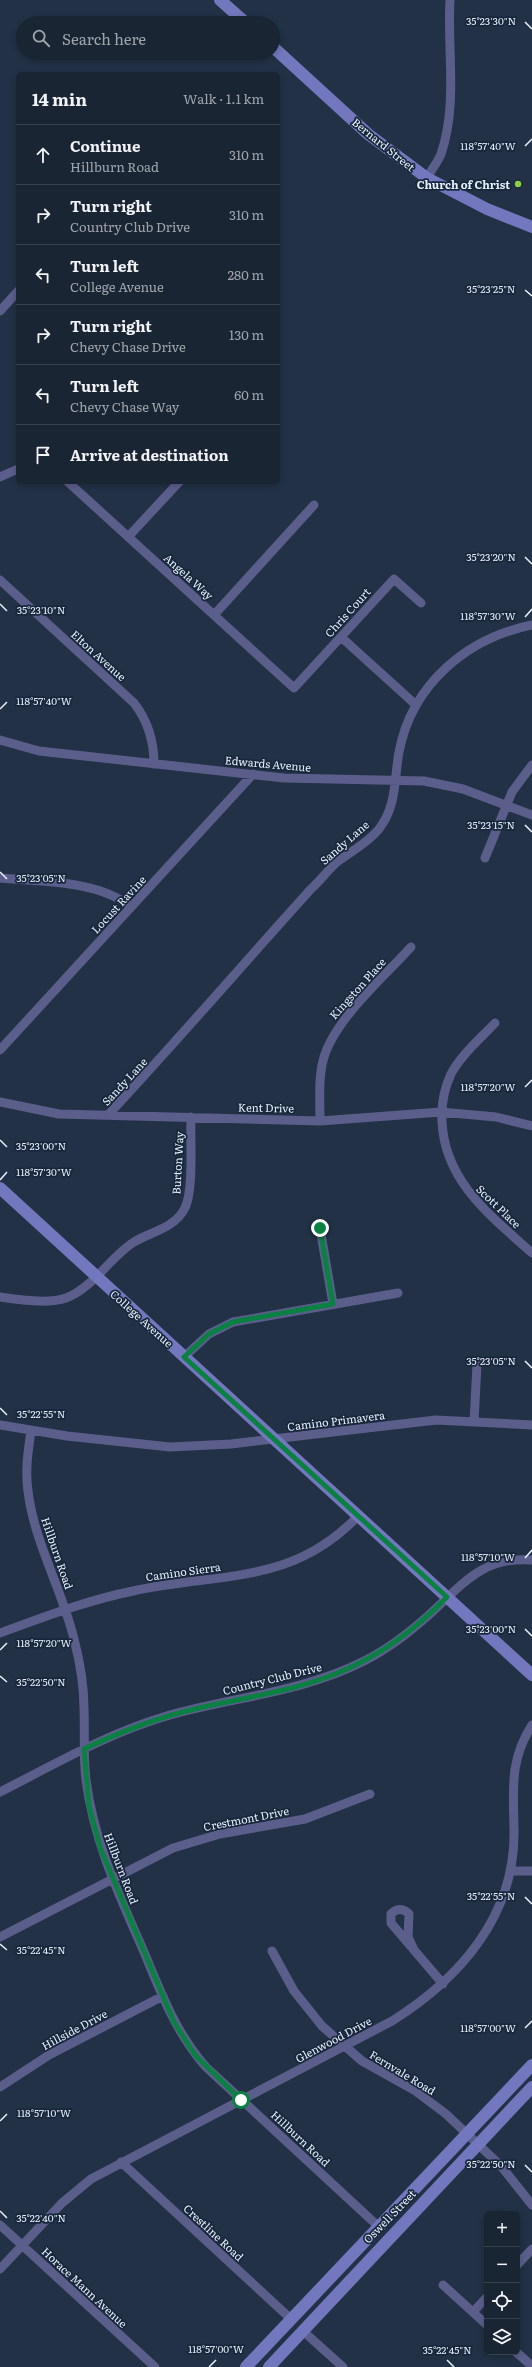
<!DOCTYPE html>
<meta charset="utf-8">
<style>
:root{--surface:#1a2534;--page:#273140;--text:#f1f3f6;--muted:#9fa5ac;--line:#38424f}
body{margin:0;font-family:Literata,serif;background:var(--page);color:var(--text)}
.controls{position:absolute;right:12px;bottom:12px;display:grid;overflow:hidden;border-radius:6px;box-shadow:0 2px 6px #0003}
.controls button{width:36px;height:36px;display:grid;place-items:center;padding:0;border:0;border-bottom:1px solid var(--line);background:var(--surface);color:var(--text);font:20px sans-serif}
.stop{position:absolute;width:12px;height:12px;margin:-9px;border:3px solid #0b8043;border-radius:50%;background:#fff}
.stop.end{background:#0b8043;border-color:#fff;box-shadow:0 1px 4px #0008}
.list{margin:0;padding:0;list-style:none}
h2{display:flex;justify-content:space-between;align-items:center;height:52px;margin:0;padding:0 16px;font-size:17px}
h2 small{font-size:13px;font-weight:400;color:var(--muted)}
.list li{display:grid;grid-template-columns:26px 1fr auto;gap:12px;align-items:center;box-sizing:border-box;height:60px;padding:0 16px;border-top:1px solid var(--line)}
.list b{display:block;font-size:15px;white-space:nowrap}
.list p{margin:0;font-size:13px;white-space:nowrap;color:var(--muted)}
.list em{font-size:13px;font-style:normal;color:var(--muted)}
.icon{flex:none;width:22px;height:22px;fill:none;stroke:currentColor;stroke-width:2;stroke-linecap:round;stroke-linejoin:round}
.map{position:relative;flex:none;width:532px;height:2367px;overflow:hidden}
.search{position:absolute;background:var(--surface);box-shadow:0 2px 6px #0003;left:16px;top:16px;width:264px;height:44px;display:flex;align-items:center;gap:10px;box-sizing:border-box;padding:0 14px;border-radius:22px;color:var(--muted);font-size:15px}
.panel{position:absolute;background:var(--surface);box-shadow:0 2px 6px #0003;left:16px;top:72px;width:264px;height:412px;border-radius:6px}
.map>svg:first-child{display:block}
</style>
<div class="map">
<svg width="532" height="2367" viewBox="0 0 532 2367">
<rect width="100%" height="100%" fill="#223146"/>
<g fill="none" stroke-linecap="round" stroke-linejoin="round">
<path stroke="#5b5e8b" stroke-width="9" d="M427,178C431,170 438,162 441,154C458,104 447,51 450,0
M0,311L18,291
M0,477L18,469
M68,482L294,688L394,579L421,603
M128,537L179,482
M0,580L134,703C148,721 154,740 154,764
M214,615L314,505
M341,637L416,705
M0,740L39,751L284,778L424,781L463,789L532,815
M485,858L512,792L532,765
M0,878C42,882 98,880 131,907
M495,1023C480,1039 461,1055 451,1074C444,1089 441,1105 442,1122C445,1182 491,1216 532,1253
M0,1050L253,774
M0,1102L59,1114L320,1121L441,1112L496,1117L532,1126
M108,1115C177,1041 243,964 311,889C320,881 328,870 337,862C351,851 367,844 379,829C397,806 394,779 399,752C412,684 467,638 532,625
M320,1121C320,1100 318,1077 324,1057C336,1018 384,977 411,947
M320,1228L333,1304
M0,1297C18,1300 49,1304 66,1298C93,1288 110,1257 134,1242C152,1231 174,1229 185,1208C194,1189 190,1140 191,1117
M184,1357L209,1334L233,1322L398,1293
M474,1422L477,1364
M0,1425L67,1436L170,1447L231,1444L436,1420L532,1425
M31,1431C28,1451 25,1471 28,1491C34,1542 62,1589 74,1639C80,1662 84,1686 84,1709C85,1733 83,1757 86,1780C94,1842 119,1895 144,1952C161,1993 176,2033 206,2067L379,2227
M0,1633C44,1617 88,1600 133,1591C220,1572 291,1586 358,1516
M0,1792C55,1764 110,1732 170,1715C235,1697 303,1692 364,1661C388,1649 410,1632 430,1614C463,1584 483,1556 532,1560
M510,1871H532
M0,1937L173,1848L220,1834L305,1819L370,1794
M414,1950L408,1937L409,1914C403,1908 397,1908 391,1914V1923L443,1984
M272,1951L294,1991L322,2026L362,2061L414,2090L446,2114L501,2166L532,2205
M0,2087L49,2055L163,1996
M121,2162L291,2319
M0,2225L155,2367
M517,2265L532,2249
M0,2269L62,2203L91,2179L392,2021C459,1979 514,1917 514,1834C514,1793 508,1762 532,1725
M443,2285L487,2325
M473,2312L487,2297
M303,2331L343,2367
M516,2352L532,2366"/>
<path stroke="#7377bd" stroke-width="12" d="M220,0L246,23
M273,47L368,134L427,178L487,209L532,227
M0,1188L532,1675
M246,2367L532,2065
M269,2367L532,2087"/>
</g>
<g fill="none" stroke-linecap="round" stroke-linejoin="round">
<path stroke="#0b8043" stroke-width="5" d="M241,2100L195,2055L174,2022L101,1850L89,1806L84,1749C120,1732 156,1718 195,1709C245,1697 299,1691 347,1669C385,1652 418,1627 447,1597L184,1357L209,1334L233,1322L333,1304L320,1228"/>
</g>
<path fill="none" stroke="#e6f0fe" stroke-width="1.5" d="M525,22L532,29M525,146L532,139M525,290L532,296M525,557L532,564M0,604L7,611M525,617L532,609M0,709L7,702M525,825L532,832M0,872L7,879M525,1087L532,1080M0,1140L7,1147M0,1180L7,1172M525,1361L532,1368M0,1408L7,1415M525,1558L532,1550M525,1629L532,1636M0,1650L7,1643M0,1676L7,1682M525,1897L532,1904M0,1944L7,1950M525,2028L532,2021M0,2121L7,2114M525,2165L532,2172M0,2211L7,2218M447,2360L454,2367M209,2367L216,2360"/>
<circle fill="#8ece43" stroke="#18273b" stroke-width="1.5" cx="518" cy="184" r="4"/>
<g text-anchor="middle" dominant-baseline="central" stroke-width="3.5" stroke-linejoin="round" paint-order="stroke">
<g font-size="11" fill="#e6f0fe" stroke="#18273b">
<text transform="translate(384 144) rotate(39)">Bernard Street</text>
<text transform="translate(189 576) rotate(42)">Angela Way</text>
<text transform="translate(347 612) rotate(-48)">Chris Court</text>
<text transform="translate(99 655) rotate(42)">Elton Avenue</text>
<text transform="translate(268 763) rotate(5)">Edwards Avenue</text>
<text transform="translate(344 842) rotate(-41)">Sandy Lane</text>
<text transform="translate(118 904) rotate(-47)">Locust Ravine</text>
<text transform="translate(357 988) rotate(-48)">Kingston Place</text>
<text transform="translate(124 1081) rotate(-47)">Sandy Lane</text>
<text transform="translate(266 1107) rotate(1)">Kent Drive</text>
<text transform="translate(177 1163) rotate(-87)">Burton Way</text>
<text transform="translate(499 1206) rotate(44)">Scott Place</text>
<text transform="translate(142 1318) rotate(42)">College Avenue</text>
<text transform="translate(336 1420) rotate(-7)">Camino Primavera</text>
<text transform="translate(58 1553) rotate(71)">Hillburn Road</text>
<text transform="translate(183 1571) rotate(-8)">Camino Sierra</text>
<text transform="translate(272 1678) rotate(-14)">Country Club Drive</text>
<text transform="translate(246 1818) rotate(-11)">Crestmont Drive</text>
<text transform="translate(122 1868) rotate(69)">Hillburn Road</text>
<text transform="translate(74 2029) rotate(-28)">Hillside Drive</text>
<text transform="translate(333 2039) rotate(-28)">Glenwood Drive</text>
<text transform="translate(403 2072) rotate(31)">Fernvale Road</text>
<text transform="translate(301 2138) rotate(43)">Hillburn Road</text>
<text transform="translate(389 2216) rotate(-46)">Oswell Street</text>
<text transform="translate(214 2232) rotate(43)">Crestline Road</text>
<text transform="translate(85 2287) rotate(43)">Horace Mann Avenue</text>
</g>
<g font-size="11" font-weight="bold" fill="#e6f0fe" stroke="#18273b" text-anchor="end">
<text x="510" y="184">Church of Christ</text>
</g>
</g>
<g font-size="10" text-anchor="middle" fill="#e6f0fe" stroke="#18273b" stroke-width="3.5" stroke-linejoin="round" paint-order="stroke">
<text x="491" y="25">35°23'30"N</text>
<text x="488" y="150">118°57'40"W</text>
<text x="491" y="293">35°23'25"N</text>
<text x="491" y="561">35°23'20"N</text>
<text x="41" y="614">35°23'10"N</text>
<text x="488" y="620">118°57'30"W</text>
<text x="44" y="705">118°57'40"W</text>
<text x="491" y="829">35°23'15"N</text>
<text x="41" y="882">35°23'05"N</text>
<text x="488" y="1091">118°57'20"W</text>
<text x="41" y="1150">35°23'00"N</text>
<text x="44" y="1176">118°57'30"W</text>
<text x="491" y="1365">35°23'05"N</text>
<text x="41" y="1418">35°22'55"N</text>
<text x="488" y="1561">118°57'10"W</text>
<text x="491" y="1633">35°23'00"N</text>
<text x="44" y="1647">118°57'20"W</text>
<text x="41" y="1686">35°22'50"N</text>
<text x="491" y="1900">35°22'55"N</text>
<text x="41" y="1954">35°22'45"N</text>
<text x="488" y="2032">118°57'00"W</text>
<text x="44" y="2117">118°57'10"W</text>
<text x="491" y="2168">35°22'50"N</text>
<text x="41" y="2222">35°22'40"N</text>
<text x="216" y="2353">118°57'00"W</text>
<text x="447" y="2354">35°22'45"N</text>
</g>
</svg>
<div class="controls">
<button>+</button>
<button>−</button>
<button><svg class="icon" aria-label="locate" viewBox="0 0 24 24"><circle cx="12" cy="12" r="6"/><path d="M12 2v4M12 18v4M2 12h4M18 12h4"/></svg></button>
<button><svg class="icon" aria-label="layers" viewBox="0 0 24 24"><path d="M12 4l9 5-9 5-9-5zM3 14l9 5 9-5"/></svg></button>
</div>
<div class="stop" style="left:241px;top:2100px"></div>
<div class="stop end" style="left:320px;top:1228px"></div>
<div class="search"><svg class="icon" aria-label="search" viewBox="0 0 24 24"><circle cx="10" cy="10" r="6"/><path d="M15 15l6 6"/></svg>Search here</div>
<section class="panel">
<h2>14 min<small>Walk · 1.1 km</small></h2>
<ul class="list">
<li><svg class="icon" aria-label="ahead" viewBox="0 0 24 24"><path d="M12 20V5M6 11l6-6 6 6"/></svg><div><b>Continue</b><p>Hillburn Road</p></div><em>310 m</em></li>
<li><svg class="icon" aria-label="right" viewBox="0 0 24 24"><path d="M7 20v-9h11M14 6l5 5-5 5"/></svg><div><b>Turn right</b><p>Country Club Drive</p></div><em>310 m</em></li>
<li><svg class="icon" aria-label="left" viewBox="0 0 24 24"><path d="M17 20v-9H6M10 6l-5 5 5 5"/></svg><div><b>Turn left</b><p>College Avenue</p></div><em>280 m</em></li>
<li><svg class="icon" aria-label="right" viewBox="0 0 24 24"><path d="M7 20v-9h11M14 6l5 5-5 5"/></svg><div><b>Turn right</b><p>Chevy Chase Drive</p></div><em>130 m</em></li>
<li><svg class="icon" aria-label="left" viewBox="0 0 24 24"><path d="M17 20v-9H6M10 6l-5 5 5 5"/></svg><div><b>Turn left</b><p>Chevy Chase Way</p></div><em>60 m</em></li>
<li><svg class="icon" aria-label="arrive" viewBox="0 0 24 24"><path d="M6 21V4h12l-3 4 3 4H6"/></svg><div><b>Arrive at destination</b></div></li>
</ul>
</section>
</div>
